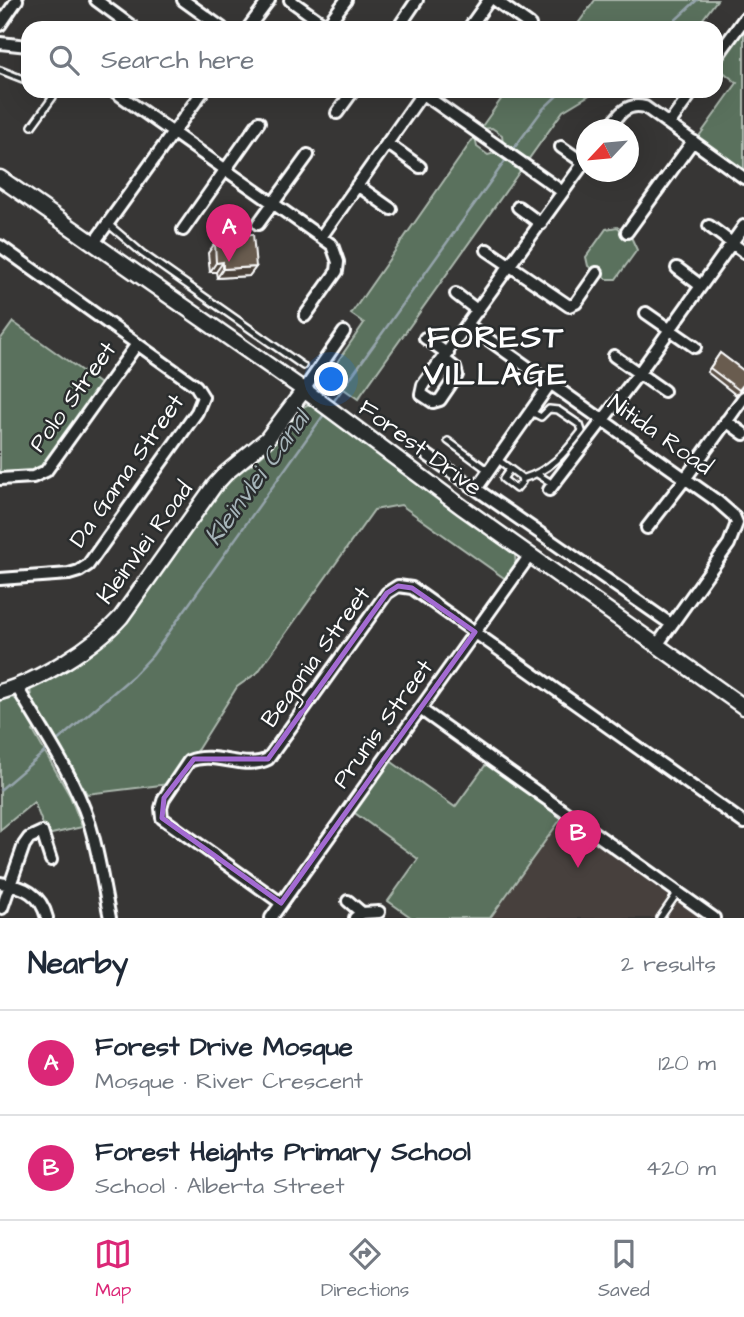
<!DOCTYPE html>
<meta charset="utf-8">
<style>
:root{--surface:#fff;--page:#f6f6f7;--text:#1f2937;--muted:#747a83;--line:#e0e1e3;--accent:#db2777}
body{margin:0;font-family:"Architects Daughter",sans-serif;background:var(--page);color:var(--text)}
.compass{position:absolute;left:576px;top:119px;width:63px;height:63px;border-radius:50%;background:var(--surface);box-shadow:0 7px 28px #0002;rotate:244deg}
.you{position:absolute;left:332px;top:380px;width:24px;height:24px;margin:-18px;border:5px solid #fff;border-radius:50%;background:#1a73e8;box-shadow:0 0 0 10px #1a73e833}
.badge{display:grid;place-items:center;width:46px;height:46px;border-radius:50%;background:var(--accent);color:#fff;font-size:23px;font-weight:700}
.pin{position:absolute;translate:-50% -58px;filter:drop-shadow(0 2px 4px #0008)}
.pin::after{content:'';position:absolute;top:37px;width:24px;height:21px;background:inherit;clip-path:polygon(0 0,100% 0,50% 100%)}
.list{margin:0;padding:0;list-style:none}
h2{display:flex;justify-content:space-between;align-items:center;height:91px;margin:0;padding:0 28px;font-size:30px}
h2 small{font-size:23px;font-weight:400;color:var(--muted)}
.list li{display:grid;grid-template-columns:46px 1fr auto;gap:21px;align-items:center;box-sizing:border-box;height:105px;padding:0 28px;border-top:2px solid var(--line)}
.list b{display:block;font-size:26px;white-space:nowrap}
.list p{margin:0;font-size:23px;white-space:nowrap;color:var(--muted)}
.list em{font-size:23px;font-style:normal;color:var(--muted)}
.icon{flex:none;width:38px;height:38px;fill:none;stroke:currentColor;stroke-width:2;stroke-linecap:round;stroke-linejoin:round}
.map{position:relative;flex:none;width:744px;height:918px;overflow:hidden}
.search{position:absolute;background:var(--surface);box-shadow:0 7px 28px #0002;left:21px;right:21px;top:21px;height:77px;display:flex;align-items:center;gap:18px;box-sizing:border-box;padding:0 24px;border-radius:21px;color:var(--muted);font-size:26px}
.sheet{height:301px;background:var(--surface)}
nav{display:flex;justify-content:space-around;align-items:center;box-sizing:border-box;height:98px;border-top:2px solid var(--line);background:var(--surface);font-size:19px;color:var(--muted)}
nav a{display:grid;justify-items:center;gap:4px}
nav .on{color:var(--accent)}
.map>svg:first-child{display:block}
</style>
<div class="map">
<svg width="744" height="918" viewBox="0 0 744 918">
<rect width="100%" height="100%" fill="#373635"/>
<filter id="ink" filterUnits="userSpaceOnUse"><feTurbulence type="fractalNoise" baseFrequency=".0143" numOctaves="2"/><feDisplacementMap in="SourceGraphic" scale="14" xChannelSelector="R" yChannelSelector="G"/><feConvolveMatrix kernelMatrix="1 2 1 2 8 2 1 2 1" color-interpolation-filters="sRGB"/></filter>
<g filter="url(#ink)">
<path fill="#46413d" d="M561,818L701,918H490Z"/>
<path fill="#5a715d" stroke="#acb8ae" stroke-width="2" d="M595,0H717L696,28H572L577,25Z
M744,20V173L697,139L737,83L716,66V59Z
M507,91H596L563,111L528,160L503,143L502,135L492,128L480,129Z
M475,136L477,147L488,155L495,153L520,171L358,399L327,377L364,323L351,314Z
M617,227L631,237L637,250L616,279H607L588,266L586,257L606,229Z
M13,322L103,386L46,466L38,472L0,476V340Z
M309,404L515,555L516,567L507,580L401,505L374,510L258,672L237,687L198,749L169,784L87,794L49,726L47,727L31,698L30,686L94,649L221,487L244,466H249L270,448L301,408Z
M10,696L18,700L35,729L33,731L70,796L82,827L47,835L34,802L0,830V698Z
M389,760L455,807L487,763L563,816L490,918H412L388,901L418,859L352,811Z"/>
<g fill="none" stroke-linecap="round" stroke-linejoin="round">
<path stroke="#95a4ab" stroke-width="2.5" d="M667,28L697,0
M512,151L543,109L562,91
M331,405L508,157
M56,742L133,676L152,656L325,413
M0,790L48,749"/>
<defs>
<path id="lane" d="M0,70L28,81
M32,126L53,97L44,91
M108,224L142,253L303,366
M448,441L489,471
M497,459L521,477L522,482L516,489L503,479L510,469
M537,474L553,484
M522,479C550,471 565,453 582,431L580,425L558,410L549,409L541,417L531,412
M660,918L678,892"/>
<path id="street" d="M96,0L134,28
M183,0L222,28
M290,0L329,28
M495,0L530,25
M0,25L17,0
M248,28L269,0
M325,28L346,0
M398,28L417,0
M469,28L489,0
M0,43L28,46
M716,58L744,19
M114,91L332,245L338,262L337,271L305,316
M419,91L563,192
M337,113L353,91
M669,124L693,91
M608,130C618,115 626,102 645,107L744,178
M387,143L420,167
M561,147L584,163
M357,185L391,209
M518,207L541,224
M258,224L308,155
M709,226L744,252
M183,230L259,122
M627,232L693,141
M321,237L424,91
M93,244L203,91
M0,246L196,386L203,397L197,412L88,565L79,571L69,574L0,579
M487,250L569,306L576,303L597,273
M677,268L701,286
M456,294L478,311
M646,313L695,347
M468,325L717,501L734,516L737,523L729,544L657,645
M425,338L448,354
M614,356L664,391
M444,359L455,368L457,375L440,400L433,402L421,394L423,385L586,160
M304,390L344,332
M726,421L744,434
M427,455L671,624
M0,479L33,477L46,471L137,344
M476,489L550,384
M549,490L639,373L744,226
M647,528L685,479L744,397
M17,687C42,730 73,774 89,822C99,853 103,886 110,918
M420,709L714,918
M0,883C24,886 41,894 47,918
M348,901L362,913
M281,903L162,818L161,808L164,798L189,761C214,750 244,771 268,759L387,593L398,586L412,588L744,823
M2,908L24,845L29,838L42,832L51,860
M271,918L530,555
M355,918L362,913L379,912"/>
<path id="secondary" d="M0,178L304,390L462,507L744,707
M0,692C39,681 94,647 121,617L214,486L226,473L267,439L304,390"/>
</defs>
<use href="#lane" stroke="#fff" stroke-width="10"/>
<use href="#street" stroke="#fff" stroke-width="16"/>
<use href="#secondary" stroke="#fff" stroke-width="19"/>
<use href="#lane" stroke="#2a2d2e" stroke-width="5"/>
<use href="#street" stroke="#2a2d2e" stroke-width="10"/>
<use href="#secondary" stroke="#2a2d2e" stroke-width="14"/>
</g>
<path fill="#5a4f45" stroke="#fff" stroke-width="2" d="M220,236L256,267L249,276L217,278L216,272H210L208,253Z
M720,353L744,371V385L736,395L707,372Z"/>
<path fill="#4a4038" stroke="#fff" stroke-width="2" d="M223,262L216,272H210L216,263Z
M256,267L249,276L217,278L223,269Z"/>
<path fill="#695c50" stroke="#fff" stroke-width="2" d="M253,234L256,267L223,269V262L216,263L215,243H221L220,236Z
M720,353L744,371V384L739,390L710,368Z"/>
</g>
<path fill="none" stroke="#a36bd2" stroke-width="5" stroke-linejoin="round" d="M398,586L412,588L475,632L281,903L162,818L164,798L194,759H268L387,593Z"/>
<g text-anchor="middle" dominant-baseline="central" stroke-width="5" stroke-linejoin="round" paint-order="stroke">
<g font-size="24" fill="#fff" stroke="#2a2d2e">
<text transform="translate(73 397) rotate(-54)">Polo Street</text>
<text transform="translate(660 435) rotate(35)">Nitida Road</text>
<text transform="translate(420 448) rotate(36)">Forest Drive</text>
<text transform="translate(127 471) rotate(-55)">Da Gama Street</text>
<text transform="translate(145 543) rotate(-54)">Kleinvlei Road</text>
<text transform="translate(316 657) rotate(-54)">Begonia Street</text>
<text transform="translate(383 724) rotate(-54)">Prunis Street</text>
</g>
<g font-size="26" font-style="italic" fill="#a6b4b9" stroke="#2a2d2e">
<text transform="translate(257 478) rotate(-54)">Kleinvlei Canal</text>
</g>
<g font-size="32" font-weight="bold" letter-spacing="2" fill="#fff" stroke="#2a2d2e">
<text x="496" y="337">FOREST<tspan x="496" dy="37">VILLAGE</tspan></text>
</g>
</g>
</svg>
<svg class="compass" viewBox="-18 -18 36 36"><path d="M0-13l5 13h-10z" fill="#e53935"/><path d="M0 13l5-13h-10z" fill="#747a83"/></svg>
<div class="you"></div>
<div class="pin badge" style="left:229px;top:262px">A</div>
<div class="pin badge" style="left:578px;top:868px">B</div>
<div class="search"><svg class="icon" aria-label="search" viewBox="0 0 24 24"><circle cx="10" cy="10" r="6"/><path d="M15 15l6 6"/></svg>Search here</div>
</div>
<section class="sheet">
<h2>Nearby<small>2 results</small></h2>
<ul class="list">
<li><span class="badge">A</span><div><b>Forest Drive Mosque</b><p>Mosque · River Crescent</p></div><em>120 m</em></li>
<li><span class="badge">B</span><div><b>Forest Heights Primary School</b><p>School · Alberta Street</p></div><em>420 m</em></li>
</ul>
</section>
<nav>
<a class="on"><svg class="icon" aria-label="map" viewBox="0 0 24 24"><path d="M3 6l6-2 6 2 6-2v14l-6 2-6-2-6 2zM9 4v14M15 6v14"/></svg>Map</a>
<a><svg class="icon" aria-label="directions" viewBox="0 0 24 24"><path d="M12 3l9 9-9 9-9-9zM9 14v-3h6M13 9l2 2-2 2"/></svg>Directions</a>
<a><svg class="icon" aria-label="saved" viewBox="0 0 24 24"><path d="M7 4h10v16l-5-4-5 4z"/></svg>Saved</a>
</nav>
